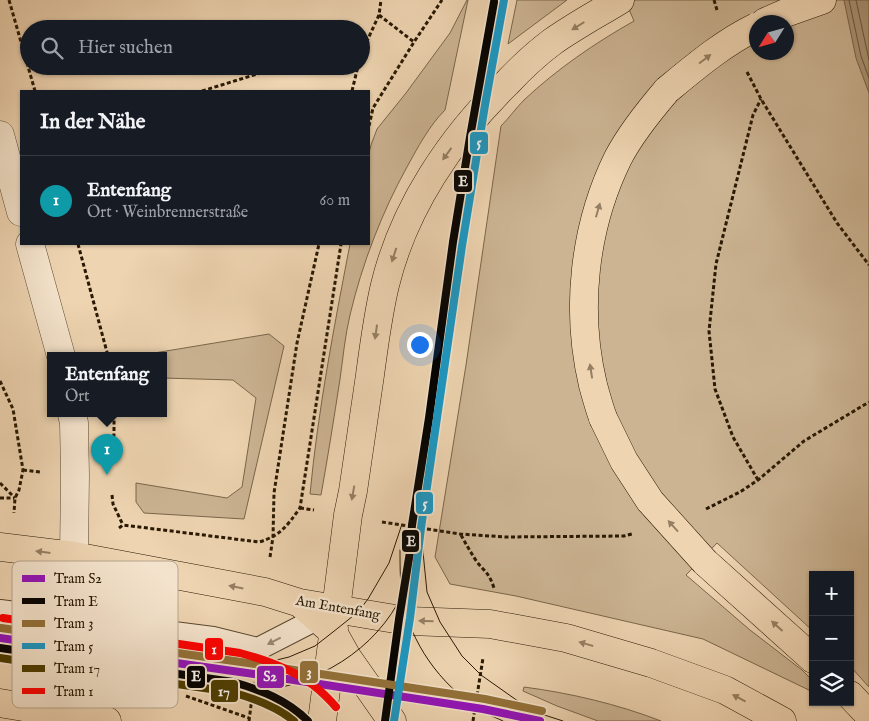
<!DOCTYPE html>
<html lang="de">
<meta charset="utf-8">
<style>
:root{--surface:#171b24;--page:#242831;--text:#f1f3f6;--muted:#9ea1a6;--line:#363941;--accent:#d93025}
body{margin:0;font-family:"IM FELL English",serif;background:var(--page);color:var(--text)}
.controls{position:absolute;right:15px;bottom:15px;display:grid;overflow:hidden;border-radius:0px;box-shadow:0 1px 4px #0004}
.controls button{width:45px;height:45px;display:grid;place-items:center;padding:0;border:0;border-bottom:1px solid var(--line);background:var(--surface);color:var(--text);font:25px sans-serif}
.compass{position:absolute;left:749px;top:15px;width:45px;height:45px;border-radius:50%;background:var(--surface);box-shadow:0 1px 4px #0004;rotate:233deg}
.you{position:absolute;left:419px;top:344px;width:18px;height:18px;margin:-12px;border:4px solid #fff;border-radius:50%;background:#1a73e8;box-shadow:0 0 0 8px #1a73e833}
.badge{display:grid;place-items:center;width:32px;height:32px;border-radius:50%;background:var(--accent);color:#fff;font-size:16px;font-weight:700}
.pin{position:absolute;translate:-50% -41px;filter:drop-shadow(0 1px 2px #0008)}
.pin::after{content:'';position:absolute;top:26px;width:18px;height:15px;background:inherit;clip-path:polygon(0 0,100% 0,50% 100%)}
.popup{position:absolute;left:47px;top:352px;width:120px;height:65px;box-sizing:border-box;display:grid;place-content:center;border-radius:0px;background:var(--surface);filter:drop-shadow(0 1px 4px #0005);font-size:16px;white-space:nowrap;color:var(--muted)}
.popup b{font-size:19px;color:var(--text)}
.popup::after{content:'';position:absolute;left:50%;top:100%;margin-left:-10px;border:10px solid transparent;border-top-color:var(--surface)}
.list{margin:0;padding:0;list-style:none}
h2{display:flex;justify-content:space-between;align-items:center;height:65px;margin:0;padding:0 20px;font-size:21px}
h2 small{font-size:16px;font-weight:400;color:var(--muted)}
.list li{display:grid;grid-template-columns:32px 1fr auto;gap:15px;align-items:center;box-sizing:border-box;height:90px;padding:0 20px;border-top:1px solid var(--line)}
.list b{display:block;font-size:19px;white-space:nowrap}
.list p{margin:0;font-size:16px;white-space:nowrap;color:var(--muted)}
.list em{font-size:16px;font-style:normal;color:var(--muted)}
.icon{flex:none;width:28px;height:28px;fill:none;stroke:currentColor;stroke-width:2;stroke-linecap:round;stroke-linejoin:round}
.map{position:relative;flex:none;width:869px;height:721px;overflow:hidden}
.search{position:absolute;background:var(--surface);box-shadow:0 1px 4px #0004;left:20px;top:20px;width:350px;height:55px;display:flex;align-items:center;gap:12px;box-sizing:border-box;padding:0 18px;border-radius:28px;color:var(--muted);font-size:19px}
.panel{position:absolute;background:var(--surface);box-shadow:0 1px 4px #0004;left:20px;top:90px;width:350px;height:155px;border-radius:0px}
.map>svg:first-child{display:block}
</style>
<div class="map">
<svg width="869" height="721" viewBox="0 0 869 721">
<rect width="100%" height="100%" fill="#eed4b1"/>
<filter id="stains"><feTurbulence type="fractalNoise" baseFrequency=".004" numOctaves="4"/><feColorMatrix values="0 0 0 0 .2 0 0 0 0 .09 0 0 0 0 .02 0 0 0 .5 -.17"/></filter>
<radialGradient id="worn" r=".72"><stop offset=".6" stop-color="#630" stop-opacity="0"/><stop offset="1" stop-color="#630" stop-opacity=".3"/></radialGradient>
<path fill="#ccb493" stroke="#7a664a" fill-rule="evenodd" d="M467,0H468L445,110C429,126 418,147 407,167C382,212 362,264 350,315C345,336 343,358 340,379C334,418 328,456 321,495L310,494C318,410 334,327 350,244H369V153L371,145L377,129L406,93L450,33Z
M517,0H567L508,44Z
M625,0H869V687L850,666V575H813V631L717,543L686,575L750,630L802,670L813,681V692L703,639L516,596L450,584L435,557L466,365L501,126C509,118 516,108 524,100C557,69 595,43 634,21ZM756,22H786V52H756Z
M269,334L284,346L244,519L144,513L136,502V483L227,498L242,487L256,398L233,380L163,378V356H141L142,355Z
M524,687C570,693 617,704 661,721H598L557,706L523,691Z"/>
<path fill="#ab9476" stroke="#776248" d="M844,0H869V93L856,58Z"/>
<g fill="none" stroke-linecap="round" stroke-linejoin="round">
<path stroke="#6a563c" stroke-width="1" d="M849,0L861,56L869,78
M856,0L869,60"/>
<defs>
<path id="lane" d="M0,611L213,638L258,649L332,611"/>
<path id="street" d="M0,135L21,212
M30,244L61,356
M72,414L74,423L75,475L74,556"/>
<path id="primary" d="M0,547L74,556L265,592L300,603L389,618L409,621L490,624L566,638L651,663L725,690L782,721
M300,603L333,632L347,657L392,721
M0,703L107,721
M322,721L334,628"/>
<path id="highway" d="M765,22L788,12L822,0
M603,418C599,407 596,396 593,385C575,310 584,227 618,158C631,133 649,111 667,90
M705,562L813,659
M336,609L348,515L353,491C359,452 364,414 370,375C374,345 378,314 385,285C404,207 451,138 507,83C521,68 536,54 552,42C573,27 597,14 620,0
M850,695L869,715"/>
</defs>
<use href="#lane" stroke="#5a472e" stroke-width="24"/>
<use href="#street" stroke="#5a472e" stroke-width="29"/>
<use href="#primary" stroke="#281802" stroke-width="29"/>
<use href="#highway" stroke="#281802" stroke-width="29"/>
<path stroke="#281802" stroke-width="3" stroke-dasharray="4 2.5" stroke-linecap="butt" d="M9,0L35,91
M714,0L717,10
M379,15L414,42
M361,54L379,15L381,0
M747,72L761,99L837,223L869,265
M202,91L283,66
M352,91L358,66
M369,126L373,108L414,42L442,0
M78,244L108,356
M0,381L13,409L23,470L19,490L15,498L14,513
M113,457L114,432V414
M23,470L40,472
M758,480L733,437L715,389L709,331L716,264L753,115L761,99
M0,483L15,498
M112,495L113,504L123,525
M0,498H14
M300,508L314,510
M706,509L740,492L758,480L804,441L869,402
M382,522L460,534L505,537L624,536L632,534
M119,528L123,525L259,542C280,536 287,526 300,508L341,244
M461,535C466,544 471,553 477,562C486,573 489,573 494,588
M270,557L273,537L274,493L297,343L319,244
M186,696L249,718
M249,721L254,682
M473,721L483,658"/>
<use href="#lane" stroke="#f4e3cc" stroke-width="22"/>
<use href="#street" stroke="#f4e3cc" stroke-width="28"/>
<use href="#primary" stroke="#eed4b1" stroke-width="28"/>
<use href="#highway" stroke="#eed4b1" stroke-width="28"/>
<path stroke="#281802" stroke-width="1" d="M426,498L423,552L427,592L440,622L462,656L481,675L532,711L563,721
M400,550C400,569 400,588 404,607C415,650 446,691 486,713C491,716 497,718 503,721
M211,669L256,665L289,657L315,646L333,632L358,612L368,599L389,563L402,524
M221,690C232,691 244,693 255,692C316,685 376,651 403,593C410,576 414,556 419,538"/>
<defs>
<path id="highway-bridge" d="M667,90C695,67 723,43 756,27
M603,418L624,461L650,501L705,562"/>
</defs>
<use href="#highway-bridge" stroke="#281802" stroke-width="29" stroke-linecap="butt"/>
<use href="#highway-bridge" stroke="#eed4b1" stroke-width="28"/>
<defs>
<path id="tram-1" d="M0,638L254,674L483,709L540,721"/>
<path id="tram-2" d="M0,648L233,682C261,690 287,700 308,721
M385,721L399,619L410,552L412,525L429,418L453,242L470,137L494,2"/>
<path id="tram-3" d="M1,628L255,664L485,699L542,711"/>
<path id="tram-4" d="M394,721L410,618L421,528L462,246L485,105L504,0"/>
<path id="tram-5" d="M0,658L231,692C253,698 276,706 294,721"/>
<path id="tram-6" d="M3,618L240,653C266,660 292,669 313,685C322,692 329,699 336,707"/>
</defs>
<use href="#tram-1" stroke="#f4e3cc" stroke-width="11"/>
<use href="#tram-2" stroke="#f4e3cc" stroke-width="11"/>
<use href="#tram-3" stroke="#f4e3cc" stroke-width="11"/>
<use href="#tram-4" stroke="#f4e3cc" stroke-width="11"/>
<use href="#tram-5" stroke="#f4e3cc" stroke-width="11"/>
<use href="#tram-6" stroke="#f4e3cc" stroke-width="11"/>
<use href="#tram-1" stroke="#9313ba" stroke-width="8"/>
<use href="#tram-2" stroke="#000" stroke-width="8"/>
<use href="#tram-3" stroke="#947139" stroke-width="8"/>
<use href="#tram-4" stroke="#1a98c4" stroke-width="8"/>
<use href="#tram-5" stroke="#4d3d00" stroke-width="8"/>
<use href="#tram-6" stroke="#f00" stroke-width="8"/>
</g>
<defs><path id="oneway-solid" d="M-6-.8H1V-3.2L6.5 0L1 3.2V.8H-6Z" transform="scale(1.25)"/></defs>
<g fill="#957f62">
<use href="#oneway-solid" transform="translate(578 26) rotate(148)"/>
<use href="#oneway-solid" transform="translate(705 59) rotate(-37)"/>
<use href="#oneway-solid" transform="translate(447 154) rotate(126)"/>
<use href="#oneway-solid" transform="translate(598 210) rotate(-74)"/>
<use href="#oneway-solid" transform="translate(394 255) rotate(108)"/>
<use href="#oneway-solid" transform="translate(376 332) rotate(98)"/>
<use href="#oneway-solid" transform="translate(591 371) rotate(-99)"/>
<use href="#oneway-solid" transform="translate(353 493) rotate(100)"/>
<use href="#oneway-solid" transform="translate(673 526) rotate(-132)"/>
<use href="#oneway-solid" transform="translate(43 552) rotate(-173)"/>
<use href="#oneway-solid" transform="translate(236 587) rotate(-169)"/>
<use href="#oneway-solid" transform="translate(426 621) rotate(-178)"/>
<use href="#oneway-solid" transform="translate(777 626) rotate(-138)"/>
<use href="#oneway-solid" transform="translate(586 644) rotate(-164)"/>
<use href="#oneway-solid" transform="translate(739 698) rotate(-152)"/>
</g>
<use fill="#988871" href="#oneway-solid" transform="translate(274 641) rotate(153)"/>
<g text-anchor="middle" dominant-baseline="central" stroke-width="5" stroke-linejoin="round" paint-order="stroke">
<g font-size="14" fill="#281802" stroke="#f4e3cc">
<text transform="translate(338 608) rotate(10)">Am Entenfang</text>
</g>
</g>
<rect x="12" y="561" width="166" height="147" rx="8" fill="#f4e3cc" stroke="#b7a68f" stroke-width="1"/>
<rect x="22" y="575" width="23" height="7" fill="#9313ba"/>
<rect x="22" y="598" width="23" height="6" fill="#000"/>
<rect x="22" y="620" width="23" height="7" fill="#947139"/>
<rect x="22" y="643" width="23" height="6" fill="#1a98c4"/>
<rect x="22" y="665" width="23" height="7" fill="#4d3d00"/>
<rect x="22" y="688" width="23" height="6" fill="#f00"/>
<g font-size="14" fill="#281802">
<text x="54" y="583">Tram S2</text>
<text x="54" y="606">Tram E</text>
<text x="54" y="628">Tram 3</text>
<text x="54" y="651">Tram 5</text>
<text x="54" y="673">Tram 17</text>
<text x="54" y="696">Tram 1</text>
</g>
<g stroke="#f4e3cc" stroke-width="2">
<rect x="469" y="131" width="20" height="24" rx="5" fill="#1a98c4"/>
<rect x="453" y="169" width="20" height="24" rx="5" fill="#000"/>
<rect x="415" y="491" width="19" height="24" rx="5" fill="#1a98c4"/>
<rect x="401" y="529" width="19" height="24" rx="5" fill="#000"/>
<rect x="204" y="637" width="20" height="24" rx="5" fill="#f00"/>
<rect x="299" y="660" width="20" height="24" rx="5" fill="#947139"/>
<rect x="256" y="665" width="29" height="24" rx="5" fill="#9313ba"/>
<rect x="186" y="665" width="20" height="24" rx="5" fill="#000"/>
<rect x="210" y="679" width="29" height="24" rx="5" fill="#4d3d00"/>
</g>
<g font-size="14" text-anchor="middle" font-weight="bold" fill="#fff">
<text x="479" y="147">5</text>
<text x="463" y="186">E</text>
<text x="425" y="508">5</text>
<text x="411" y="546">E</text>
<text x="214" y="654">1</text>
<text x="309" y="677">3</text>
<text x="270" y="681">S2</text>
<text x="196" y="681">E</text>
<text x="224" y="696">17</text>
</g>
<rect width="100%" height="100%" filter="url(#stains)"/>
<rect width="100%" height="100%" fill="url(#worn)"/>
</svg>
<div class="controls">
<button>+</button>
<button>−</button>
<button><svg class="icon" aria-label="layers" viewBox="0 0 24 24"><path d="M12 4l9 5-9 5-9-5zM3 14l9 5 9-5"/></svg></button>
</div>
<svg class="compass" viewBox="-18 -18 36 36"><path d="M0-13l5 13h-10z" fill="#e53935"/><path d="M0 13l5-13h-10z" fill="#9ea1a6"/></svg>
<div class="you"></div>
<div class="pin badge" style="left:107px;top:475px;background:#0f9aa8">1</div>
<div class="popup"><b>Entenfang</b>Ort</div>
<div class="search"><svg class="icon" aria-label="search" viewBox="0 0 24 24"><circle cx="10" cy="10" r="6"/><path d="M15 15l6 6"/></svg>Hier suchen</div>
<section class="panel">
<h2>In der Nähe<small></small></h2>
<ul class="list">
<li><span class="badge" style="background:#0f9aa8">1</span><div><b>Entenfang</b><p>Ort · Weinbrennerstraße</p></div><em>60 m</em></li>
</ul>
</section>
</div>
